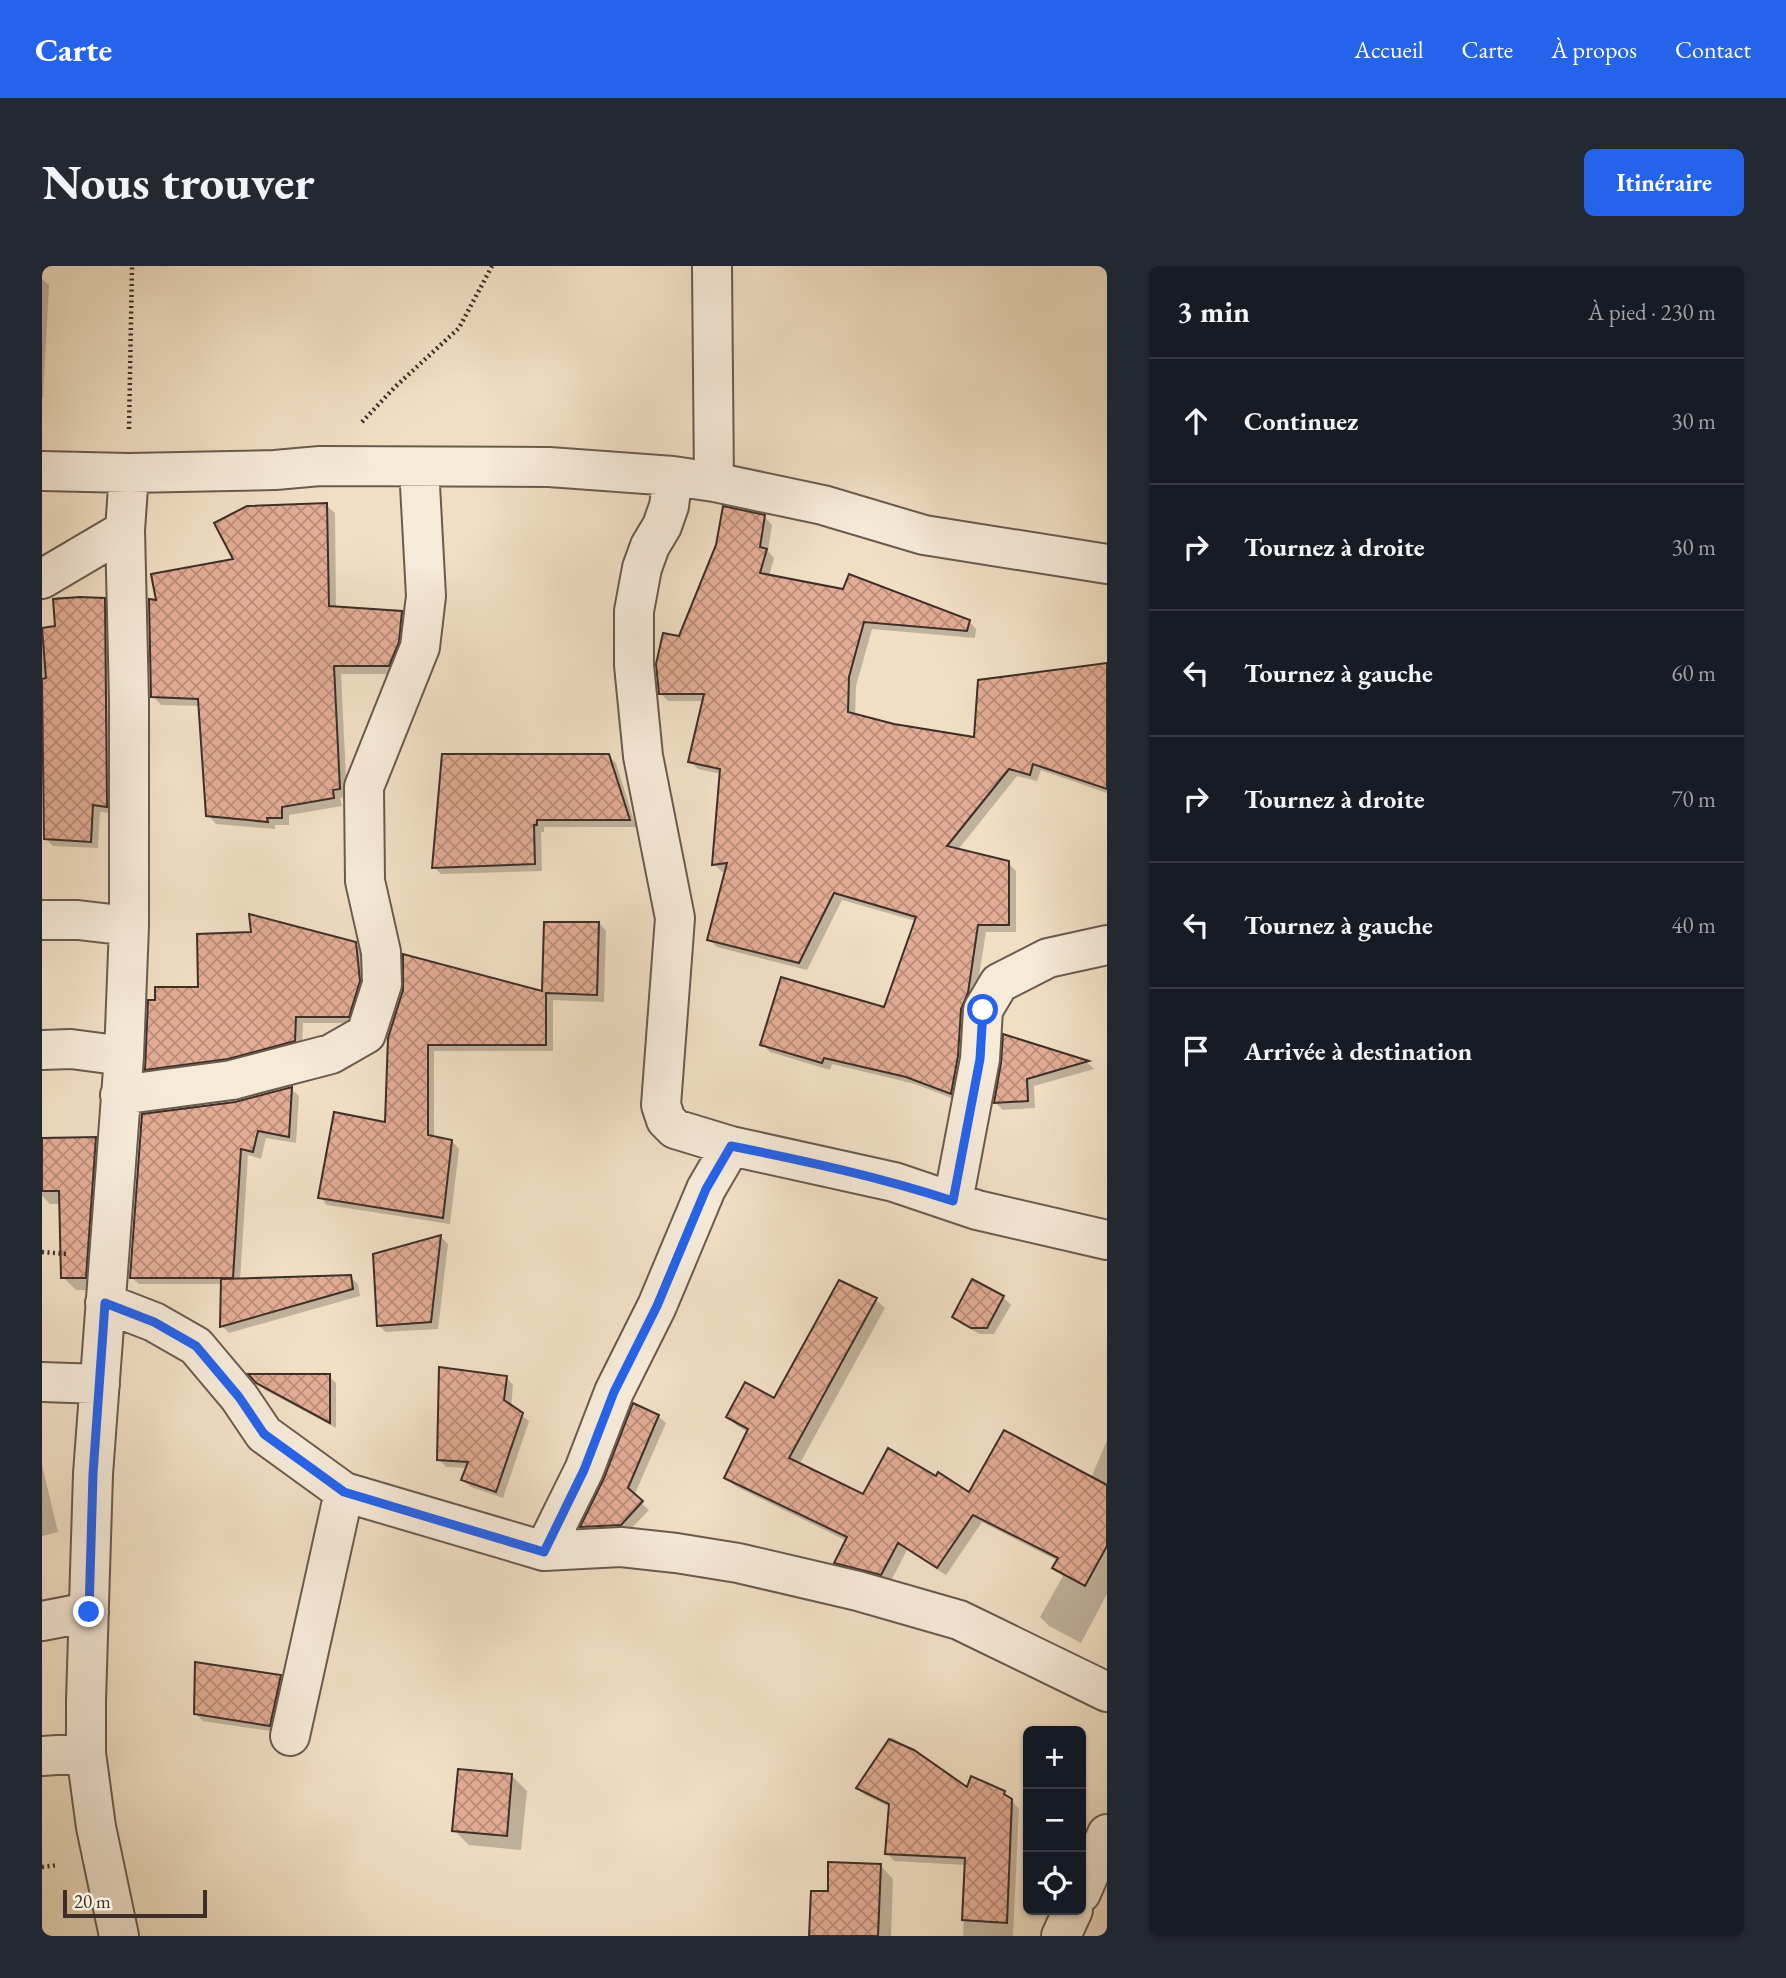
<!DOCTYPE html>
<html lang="fr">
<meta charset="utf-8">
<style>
:root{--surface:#171b24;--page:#242831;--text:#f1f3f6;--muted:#9ea1a6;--line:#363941;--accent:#2563eb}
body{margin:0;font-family:"EB Garamond",serif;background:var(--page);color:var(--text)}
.controls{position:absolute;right:21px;bottom:21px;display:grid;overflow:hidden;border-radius:10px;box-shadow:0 2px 5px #0004}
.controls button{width:63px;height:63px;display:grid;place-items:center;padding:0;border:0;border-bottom:2px solid var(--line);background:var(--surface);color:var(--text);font:35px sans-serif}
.scale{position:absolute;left:21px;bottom:18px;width:144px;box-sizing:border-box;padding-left:7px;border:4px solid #3d2f28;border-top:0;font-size:19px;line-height:24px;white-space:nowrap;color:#3d2f28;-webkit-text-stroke:5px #f6ead9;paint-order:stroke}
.stop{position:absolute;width:21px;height:21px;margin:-16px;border:5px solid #2563eb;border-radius:50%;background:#fff}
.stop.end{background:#2563eb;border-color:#fff;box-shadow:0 2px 7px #0008}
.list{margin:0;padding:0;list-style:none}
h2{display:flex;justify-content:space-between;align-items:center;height:91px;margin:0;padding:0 28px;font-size:30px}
h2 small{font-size:23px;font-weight:400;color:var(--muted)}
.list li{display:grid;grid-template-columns:46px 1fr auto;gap:21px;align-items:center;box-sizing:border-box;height:126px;padding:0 28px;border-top:2px solid var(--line)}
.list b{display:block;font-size:26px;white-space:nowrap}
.list em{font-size:23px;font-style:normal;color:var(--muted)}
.icon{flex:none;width:38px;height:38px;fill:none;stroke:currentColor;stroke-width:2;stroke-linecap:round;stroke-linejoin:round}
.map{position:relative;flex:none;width:1065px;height:1670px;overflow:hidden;border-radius:10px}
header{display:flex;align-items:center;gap:42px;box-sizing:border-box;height:98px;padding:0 35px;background:var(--accent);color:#fff}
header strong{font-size:33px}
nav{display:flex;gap:38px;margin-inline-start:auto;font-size:24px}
.intro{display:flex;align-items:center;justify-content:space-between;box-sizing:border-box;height:168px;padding:0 42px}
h1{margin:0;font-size:49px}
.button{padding:18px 32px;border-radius:10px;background:var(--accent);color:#fff;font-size:24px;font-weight:700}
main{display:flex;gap:42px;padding:0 42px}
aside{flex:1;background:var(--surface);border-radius:10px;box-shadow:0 2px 5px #0004}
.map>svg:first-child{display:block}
</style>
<header>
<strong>Carte</strong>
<nav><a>Accueil</a><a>Carte</a><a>À propos</a><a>Contact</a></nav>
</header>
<div class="intro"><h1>Nous trouver</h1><a class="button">Itinéraire</a></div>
<main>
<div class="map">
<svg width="1065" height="1670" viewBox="0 0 1065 1670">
<defs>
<pattern id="building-cross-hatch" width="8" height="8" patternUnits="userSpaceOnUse" patternTransform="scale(1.75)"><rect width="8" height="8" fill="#e3ac94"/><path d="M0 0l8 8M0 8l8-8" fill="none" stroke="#b98c79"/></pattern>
</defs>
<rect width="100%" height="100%" fill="#f1dfc4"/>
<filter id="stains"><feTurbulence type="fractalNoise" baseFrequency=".00286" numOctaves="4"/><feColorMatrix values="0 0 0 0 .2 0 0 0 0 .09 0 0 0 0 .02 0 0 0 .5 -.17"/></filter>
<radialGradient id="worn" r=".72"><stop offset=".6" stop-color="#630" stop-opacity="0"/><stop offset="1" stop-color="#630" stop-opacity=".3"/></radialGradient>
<path fill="#0003" d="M0,13L7,19L1,132H0Z
M284,239L293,247L294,342L359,346L368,355L355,408H299L305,531L298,532L300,540L247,549V559H233V563L174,558L166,549L159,440L119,439L111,430L116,335L194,295Z
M723,251L730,259L726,285L732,292L727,310L927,355L934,363L933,372L830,363L814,420L813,450L851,460L933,473L1065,399V527L999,504L995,515L975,510L915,585L966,597L974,605V666H944L917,835L873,818L790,798L788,804L728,786L720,778L843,743L874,655L800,634L765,704L675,681L667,673L685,605L680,606L672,598L679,508L656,503L648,495L662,435H626L618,427L638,372Z
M15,331L62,333L69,341L72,547L58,546L56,582L11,580L4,573L0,499V370L15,362L13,333Z
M566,490L574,497L594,561H502V566H499L500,605L399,608L392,601Z
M557,657L564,665L562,736L511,734V785H392V872L410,875L417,883L408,958L285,939L278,931L345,858L347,772L501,727Z
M313,678L321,685L325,723L314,757H261L260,782L186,800L179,793L158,723Z
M963,771L1046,797L1052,803L992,820L993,842L961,844L954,837Z
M249,823L257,830L254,877L224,872L219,893L206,889L198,1014L308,1011L316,1018L318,1030L187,1067L180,1060L181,1018H97L89,1011L193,837Z
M53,873L67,886L56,1024H34L21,1011L19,938H8L0,930V874Z
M399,971L406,978L396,1063L344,1066L336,1059Z
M797,1016L834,1034L843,1042L757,1199L822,1230L927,1228L1049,1212L1065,1174V1328L1039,1377L1007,1360L998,1351L1021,1310L1012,1302L1016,1295L940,1256L904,1309L865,1284L848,1317L802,1305L794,1297L805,1275L693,1220L684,1212L706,1166L695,1160L686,1151L732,1134Z
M942,1021L961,1031L969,1039L952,1068H938L919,1058L912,1050Z
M287,1110L294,1117V1162L223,1124L215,1116Z
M464,1111L471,1119L469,1141L487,1155L461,1232L429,1221L421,1214L425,1202L404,1201L397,1193Z
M616,1150L624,1157L592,1230L607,1244L586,1266L547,1268L540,1261L564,1213Z
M0,1199L16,1266L0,1270Z
M238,1411L246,1418L235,1466L161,1455L154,1448Z
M850,1471L925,1523L962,1526L977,1543L971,1670H921L924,1599L852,1595L845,1587L848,1541L823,1529L816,1522Z
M470,1510L485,1525L479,1584L427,1579L412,1564Z
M838,1599L851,1613L849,1670H769L788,1627Z"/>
<path fill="url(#building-cross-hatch)" stroke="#3d2f28" stroke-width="2" d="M285,237L287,340L360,345L357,376L347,400H292L298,523L291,524L292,532L240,541V552H225L226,556L164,550L156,433L109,431L107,333L114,334L109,308L191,293L172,257L205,240Z
M681,240L723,249L718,281L725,283L718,307L801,323L807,308L928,354L925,365L822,356L807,411L806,446L852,458L932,471L936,414L1065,397V523L991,498L988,509L967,503L905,580L967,595V659H936L926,727L919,743L916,790L909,828L864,811L782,792L780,797L718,779L739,711L842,741L874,651L792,627L757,697L665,674L685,597L670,599L678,503L646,496L662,428H617L614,398L621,367L637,370L674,279Z
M38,331L63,332L65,541L51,539L49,576L2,573L0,413L4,412L0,362L13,360L11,333Z
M400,488H567L588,554H495V559H492L493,598L390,602Z
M207,648L314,676L318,715L307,751H254L253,775L186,793L103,804L106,734H113V721H156L155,668L209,666Z
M502,656H557L555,729L504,727V779H386V869L410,874L401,952L276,932L292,846L343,856L346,772L361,724V688L500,725Z
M961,768L1047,795L985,813L986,835L952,837L959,797Z
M250,821L247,871L216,865L211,886L199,883L191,1012H88L100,848L193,836Z
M54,871L44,1012H19L17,925H0V872Z
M399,969L389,1056L335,1060L331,988Z
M309,1009L311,1023L178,1061L179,1013Z
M930,1013L962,1030L945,1062H929L910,1051Z
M797,1014L835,1032L747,1192L821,1228L846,1182L894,1210L896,1206L927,1226L962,1164L1065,1219V1280L1043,1320L1010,1302L1016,1292L931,1249L895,1302L856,1277L839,1309L792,1297L805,1271L682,1212L706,1163L684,1151L703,1116L732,1132Z
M397,1101L465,1110L462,1134L481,1147L454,1226L419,1214L426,1196L395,1194Z
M206,1108H288V1157L214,1117Z
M591,1137L617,1149L586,1222L601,1235L579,1259L538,1261L562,1212Z
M153,1396L239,1409L228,1460L152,1448Z
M847,1473L872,1484L925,1521L929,1510L963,1525L962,1528L970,1533L965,1657L920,1654L923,1592L843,1588L847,1538L814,1522Z
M416,1503L470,1508L465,1570L410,1565Z
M786,1596L839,1598L836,1670H767L769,1625H786Z"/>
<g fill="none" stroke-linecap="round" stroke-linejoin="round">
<defs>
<path id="minor" d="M670,0L672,216
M0,205L87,207L233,204L278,200L507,201L631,210L672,216L781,239L882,269L1065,298
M631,210L627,240L620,260L608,280L600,302L592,345V399L601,490L633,652L619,839L624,854L633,863L689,880L852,916L935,944L1065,974
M0,313L83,264
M0,654H36L87,660
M0,784L29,783L82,790
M78,829L190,814L289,788L324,768L340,718L339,686L323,615L322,521L378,381L384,330L377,201
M911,935L938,793L941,744L957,717L1006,692L1065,679
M63,1037L112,1056L154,1080L197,1131L222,1168L302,1226L502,1285L579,1281L634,1287L696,1297L816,1325L917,1354L1065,1426
M0,1116L58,1118
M502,1285L542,1204L572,1126L615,1040L664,923L689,880
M0,1355L47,1346
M248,1470L302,1226
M0,1490L44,1487
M1039,1627L1065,1568
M77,1670L54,1561L44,1487V1435L51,1208L82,790L87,660V434L83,264L87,207
M1019,1670L1031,1644"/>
</defs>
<use href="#minor" stroke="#6a5b4f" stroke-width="42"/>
<path stroke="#3d2f28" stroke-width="4.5" stroke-dasharray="2 3.5" stroke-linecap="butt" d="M320,156L353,121L417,62L450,0
M87,163L90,0
M0,986L25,988
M0,1601L16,1599"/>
<use href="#minor" stroke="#f6ead9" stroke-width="38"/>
</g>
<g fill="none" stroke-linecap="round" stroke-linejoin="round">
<path stroke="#2563eb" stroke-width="9" d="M47,1346L51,1208L63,1037L112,1056L154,1080L197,1131L222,1168L302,1226L502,1286L542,1204L572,1126L615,1040L664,923L689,880C764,895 838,911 911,935L938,793L941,744"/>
</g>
<rect width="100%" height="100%" filter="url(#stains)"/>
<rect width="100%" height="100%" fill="url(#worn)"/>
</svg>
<div class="controls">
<button>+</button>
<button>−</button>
<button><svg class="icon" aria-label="locate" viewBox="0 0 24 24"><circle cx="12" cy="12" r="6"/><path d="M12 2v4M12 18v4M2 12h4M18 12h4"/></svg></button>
</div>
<div class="scale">20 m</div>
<div class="stop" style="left:941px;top:744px"></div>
<div class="stop end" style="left:47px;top:1346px"></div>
</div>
<aside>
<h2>3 min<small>À pied · 230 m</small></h2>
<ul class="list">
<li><svg class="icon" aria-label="ahead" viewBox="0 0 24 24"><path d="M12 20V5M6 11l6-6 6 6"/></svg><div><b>Continuez</b></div><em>30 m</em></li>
<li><svg class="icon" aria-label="right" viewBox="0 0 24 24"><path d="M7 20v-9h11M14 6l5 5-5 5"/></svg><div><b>Tournez à droite</b></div><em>30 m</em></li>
<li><svg class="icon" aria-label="left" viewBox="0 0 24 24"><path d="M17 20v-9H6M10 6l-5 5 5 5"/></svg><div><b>Tournez à gauche</b></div><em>60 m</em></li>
<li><svg class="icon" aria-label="right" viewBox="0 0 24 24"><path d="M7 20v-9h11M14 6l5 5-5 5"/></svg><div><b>Tournez à droite</b></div><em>70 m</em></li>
<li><svg class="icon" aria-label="left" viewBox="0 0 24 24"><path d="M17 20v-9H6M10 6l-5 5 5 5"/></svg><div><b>Tournez à gauche</b></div><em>40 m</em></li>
<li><svg class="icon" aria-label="arrive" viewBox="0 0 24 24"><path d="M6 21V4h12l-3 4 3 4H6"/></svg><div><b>Arrivée à destination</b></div></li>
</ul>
</aside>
</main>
